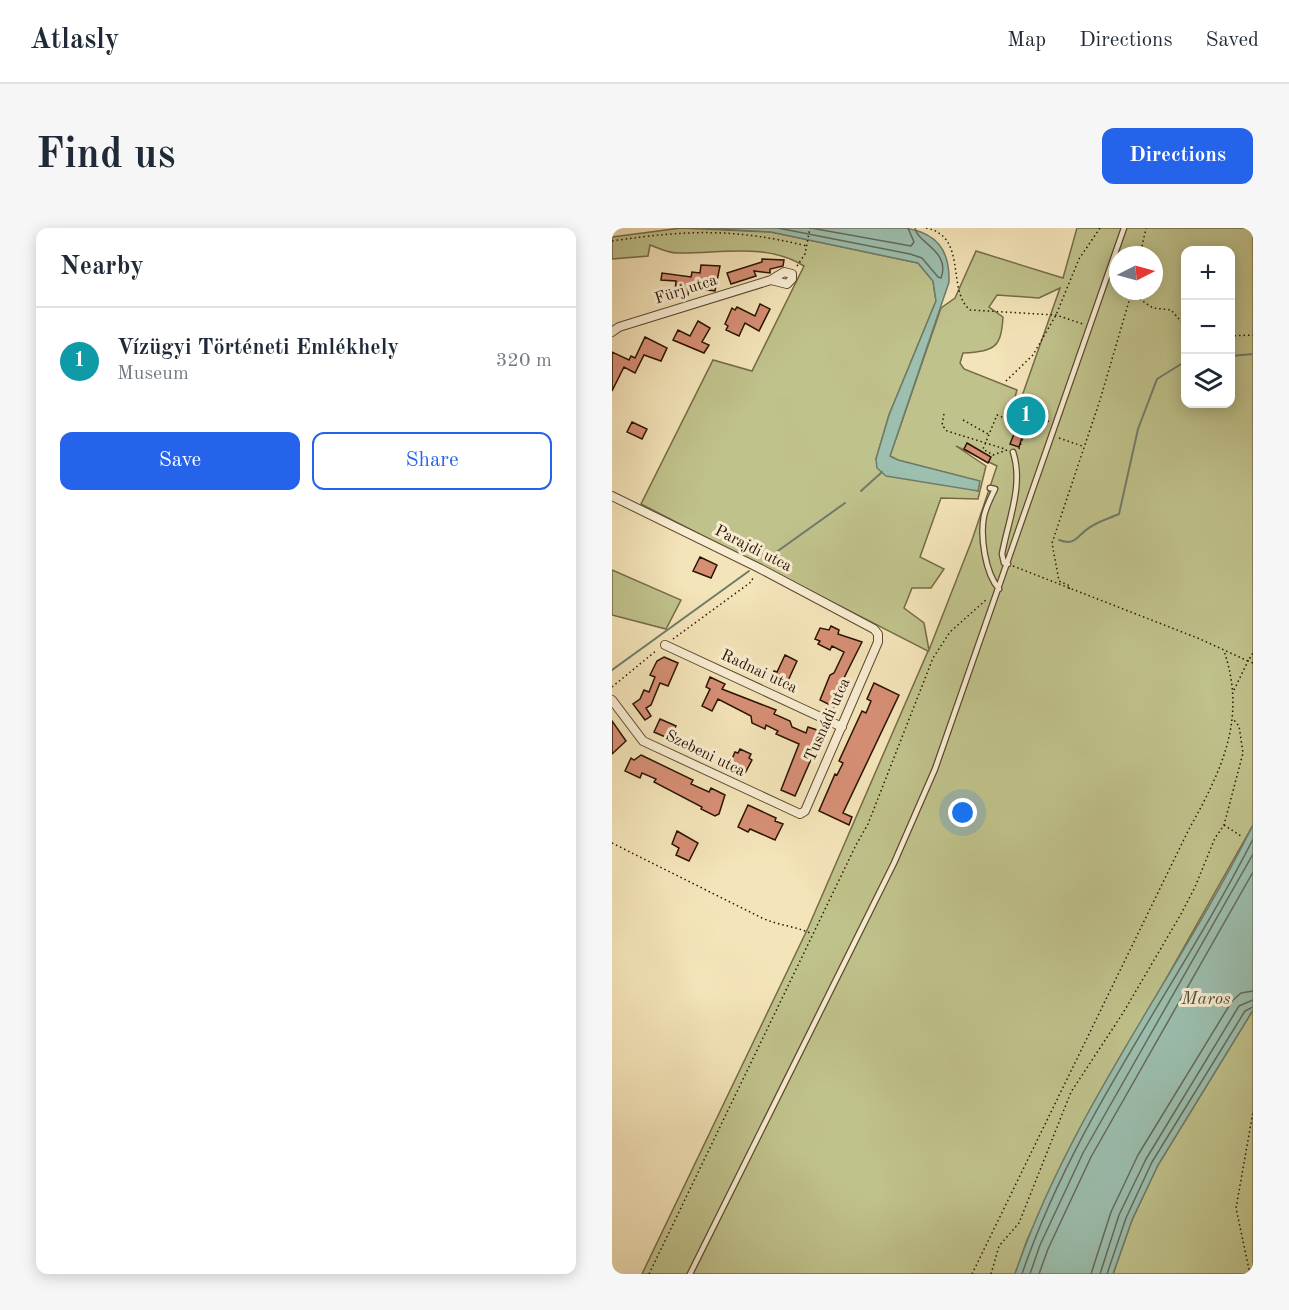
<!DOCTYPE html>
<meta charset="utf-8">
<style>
:root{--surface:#fff;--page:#f6f6f7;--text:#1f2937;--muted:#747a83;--line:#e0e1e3;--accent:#2563eb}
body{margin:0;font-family:"Old Standard TT",serif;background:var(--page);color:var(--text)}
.controls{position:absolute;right:18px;top:18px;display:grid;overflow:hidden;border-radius:12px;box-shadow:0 3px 15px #0003}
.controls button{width:54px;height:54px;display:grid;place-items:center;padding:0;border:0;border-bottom:2px solid var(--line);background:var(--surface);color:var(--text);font:30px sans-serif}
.compass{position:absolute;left:497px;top:18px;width:54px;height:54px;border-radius:50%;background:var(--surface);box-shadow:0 3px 15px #0003;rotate:84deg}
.you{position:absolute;left:351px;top:585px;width:21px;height:21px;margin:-15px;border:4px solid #fff;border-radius:50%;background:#1a73e8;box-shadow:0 0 0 9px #1a73e833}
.badge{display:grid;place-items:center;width:39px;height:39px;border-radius:50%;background:var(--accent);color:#fff;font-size:20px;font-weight:700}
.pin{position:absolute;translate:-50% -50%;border:3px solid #fff;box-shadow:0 2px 6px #0006}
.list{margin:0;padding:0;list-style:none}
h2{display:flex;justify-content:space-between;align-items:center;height:78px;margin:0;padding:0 24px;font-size:26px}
h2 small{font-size:20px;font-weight:400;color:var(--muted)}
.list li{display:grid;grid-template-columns:39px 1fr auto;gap:18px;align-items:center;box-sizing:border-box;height:108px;padding:0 24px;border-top:2px solid var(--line)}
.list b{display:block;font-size:22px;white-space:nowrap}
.list p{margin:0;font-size:20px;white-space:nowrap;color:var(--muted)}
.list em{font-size:20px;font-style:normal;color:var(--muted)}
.actions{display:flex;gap:12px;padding:18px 24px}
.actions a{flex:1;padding:14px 0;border:2px solid var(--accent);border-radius:12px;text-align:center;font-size:21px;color:var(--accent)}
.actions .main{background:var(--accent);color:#fff}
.icon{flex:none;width:33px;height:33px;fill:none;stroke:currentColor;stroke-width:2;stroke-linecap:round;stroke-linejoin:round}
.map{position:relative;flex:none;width:641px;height:1046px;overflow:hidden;border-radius:12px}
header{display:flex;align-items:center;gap:36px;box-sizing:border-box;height:84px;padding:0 30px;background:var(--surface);border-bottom:2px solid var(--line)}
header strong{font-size:28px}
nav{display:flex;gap:33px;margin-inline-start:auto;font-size:21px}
.intro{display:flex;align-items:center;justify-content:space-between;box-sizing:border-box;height:144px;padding:0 36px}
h1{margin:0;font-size:42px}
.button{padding:15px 27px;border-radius:12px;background:var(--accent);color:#fff;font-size:21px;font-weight:700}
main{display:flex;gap:36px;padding:0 36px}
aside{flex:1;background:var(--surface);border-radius:12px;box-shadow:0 3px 15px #0003}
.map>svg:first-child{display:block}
</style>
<header>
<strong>Atlasly</strong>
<nav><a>Map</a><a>Directions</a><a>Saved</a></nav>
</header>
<div class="intro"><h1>Find us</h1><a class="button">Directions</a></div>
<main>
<aside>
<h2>Nearby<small></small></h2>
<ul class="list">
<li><span class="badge" style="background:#0f9aa8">1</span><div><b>Vízügyi Történeti Emlékhely</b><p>Museum</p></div><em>320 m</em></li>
</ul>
<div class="actions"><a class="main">Save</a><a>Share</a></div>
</aside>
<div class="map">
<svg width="641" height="1046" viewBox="0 0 641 1046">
<rect width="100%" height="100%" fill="#f4e4b9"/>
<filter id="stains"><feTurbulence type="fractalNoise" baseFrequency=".00333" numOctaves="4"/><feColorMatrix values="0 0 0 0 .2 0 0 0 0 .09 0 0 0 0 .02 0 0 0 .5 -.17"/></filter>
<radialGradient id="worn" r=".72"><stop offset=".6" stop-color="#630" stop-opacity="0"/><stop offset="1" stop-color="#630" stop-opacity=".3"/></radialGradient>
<path fill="#c0c28b" stroke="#766b47" stroke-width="1.5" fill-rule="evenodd" d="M69,0L159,4L306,35L321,53L324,73L277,187L264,231L366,263L367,253L285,232L278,228L329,80L343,70L364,23L451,50L465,0H641V597L459,919L415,1012L403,1046H30L196,700L316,423L29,276L101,132L140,143L192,38C154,14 107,26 65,25C56,25 46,20 38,17L36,28L0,31V9ZM574,22H618V176H574ZM506,27H542V63H506ZM448,60L409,171L403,169L405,162L352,141L348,135L351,125C383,123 389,120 391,89L377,79L385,67L427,70ZM344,218L385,238L360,312L317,422L312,395L292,380L300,360H319L332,341L308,329L329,270L366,271L374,238Z
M0,342L69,372L54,401L0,387Z
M641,782V1046H501L520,992L546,937Z"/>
<path fill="#9cbfaf" stroke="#6f7b6a" stroke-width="1.5" d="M85,0H293C324,5 338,21 337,54L278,228L286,232L368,253L366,263L274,248L265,240L264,231L277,187L324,73L321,53L306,35L159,4Z
M641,597V782L546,937L520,992L501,1046H403C458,885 565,748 641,597Z"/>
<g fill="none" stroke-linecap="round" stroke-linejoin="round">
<path stroke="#646a59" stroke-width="1.5" d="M166,0L298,26L310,30L326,49L329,50C339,23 306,16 303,0
M199,0L299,18L302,14L296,0
M410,1046C463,890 567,757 641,611
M418,1046L428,1017L471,925L641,626
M427,1046L436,1021L479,929L641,644
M479,1046L499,984L526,927L620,773L629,765L641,763
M488,1046L507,987L534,931L627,778L641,772
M495,1046L514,990L540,934L633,783L641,779"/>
<path stroke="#6f7b6a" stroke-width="2" d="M618,128L641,126
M249,263L270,244
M447,312C465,319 466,305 480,298C488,293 498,290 507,286L526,201L545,151L574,133
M156,330L233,275
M0,442L137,343"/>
</g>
<path fill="#d68f75" stroke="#2b1403" stroke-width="1.5" d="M150,31L172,32L171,38L158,41V45L142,43L144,48L119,56L115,45L150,34Z
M89,37L108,38L103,63L77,60L76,67L63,65L64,53L49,52L50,45L79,49L80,44L88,45Z
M148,76L158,81L147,103L133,95L127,108L114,102L116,98L113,96L120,80L123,82L125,79L143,88Z
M86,93L98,100L90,114L97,117L92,125L61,112L66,102L78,108Z
M33,109L55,120L49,133L32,127L23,145L12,139L0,163V124L17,132L19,128L23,130Z
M413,179L420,181L419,185L421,186L419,192L416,191L407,219L398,216Z
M20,194L35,201L30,211L15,204Z
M355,215L379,229L376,235L352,221Z
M88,329L105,337L99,350L81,343Z
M219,398L227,402L226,406L250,414L232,450L234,451L222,479L208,472L218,447L222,445L232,424L220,418L218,422L206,416L208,413L203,411L208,400L217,402Z
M173,427L185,433L174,457L159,450L162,443L165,444Z
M52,429L66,435L56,458L48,455L39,477L34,480L39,488L33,492L21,476L28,471L32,462L37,464L43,449L38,447L45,433Z
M98,449L113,456L110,461L164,482L162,486L178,493L180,499L194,505L196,499L211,504L183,568L169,562L187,516L164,506L166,503L154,497L153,501L140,495L139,488L106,471L100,483L90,478L98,461L94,459Z
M262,455L287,467L231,585L240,589L237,597L207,583L223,546L225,547L231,535L227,533L250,483L254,485L259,473L255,471Z
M48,491L64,498L58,511L42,504Z
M0,493L14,513L0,526Z
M128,521L139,526L137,530L140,532L132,547L116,540L123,524L126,525Z
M29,527L81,552L79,556L97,564L99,560L113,567L107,586L103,588L89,581L90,579L42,554L44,551L30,545L28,550L13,543L19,530L22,532Z
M136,577L164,590L163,593L171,596L163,612L138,601L136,604L126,599Z
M65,603L86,615L77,633L64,627L67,620L60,616Z"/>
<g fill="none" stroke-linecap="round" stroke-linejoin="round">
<defs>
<path id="service" d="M378,260L383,261C379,269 374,279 372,288C368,308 373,345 387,361
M396,336L392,335L390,326C396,293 412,257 401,224
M78,1046L282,635L323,541L512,0"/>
<path id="minor" d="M0,104L7,99L159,52L172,44L180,46V51L175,56L159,52
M0,268L147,340L262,401L266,406V414L193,583L188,586L31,513L0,472
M53,417L230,499"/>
</defs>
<use href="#service" stroke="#5d4830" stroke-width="7"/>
<use href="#minor" stroke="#5d4830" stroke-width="10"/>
<path stroke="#2b1403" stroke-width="1.5" stroke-dasharray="1.5 3" stroke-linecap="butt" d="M314,0C356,8 334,62 358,82L444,87L471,96
M0,13C75,2 121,0 195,18
M528,27L534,0
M185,38L193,26L198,0
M520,66L541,80L559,82L574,99
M618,108L641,107
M394,153L421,127L444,87L467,31L488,0
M332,186L330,197L335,203L393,221
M351,192L376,206
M447,210L470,218
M407,221L417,194L425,189L438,194
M395,222L381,227L371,221L385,187L402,194L405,192
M401,338L588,411L636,433L641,425
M457,361L458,358L447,353L440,315L488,172L520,63
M61,411L139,354L142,348
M0,459L45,422
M622,462L636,433L641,435
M612,597L629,608
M0,615L150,690C168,698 184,698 200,706
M37,1046L244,617L256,596L321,430L338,404L375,371
M360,1046L577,601C610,542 635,490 612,423
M379,1046L387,1018L407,995L459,864L511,785L569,686L583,659L603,610L612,597L631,525L627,498L622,492
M638,1046L624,980L641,884"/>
<use href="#service" stroke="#f8edd2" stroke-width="4.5"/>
<use href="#minor" stroke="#f8edd2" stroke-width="8"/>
</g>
<g text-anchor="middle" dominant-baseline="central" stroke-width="6" stroke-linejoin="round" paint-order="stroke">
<g font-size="16" fill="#2b1403" stroke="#f8edd2">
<text transform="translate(74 62) rotate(-18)">Fürj utca</text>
<text transform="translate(141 321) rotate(27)">Parajdi utca</text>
<text transform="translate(147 444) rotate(25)">Radnai utca</text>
<text transform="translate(216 492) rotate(-66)">Tusnádi utca</text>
<text transform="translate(93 526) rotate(26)">Szebeni utca</text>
</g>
<g font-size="18" font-style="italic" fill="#53503f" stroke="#f8edd2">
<text x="594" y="771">Maros</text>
</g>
</g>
<rect width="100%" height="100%" filter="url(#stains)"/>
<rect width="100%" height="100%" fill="url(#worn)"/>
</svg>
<div class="controls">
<button>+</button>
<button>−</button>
<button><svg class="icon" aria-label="layers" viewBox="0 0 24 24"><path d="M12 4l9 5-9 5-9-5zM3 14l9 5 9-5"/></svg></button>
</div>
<svg class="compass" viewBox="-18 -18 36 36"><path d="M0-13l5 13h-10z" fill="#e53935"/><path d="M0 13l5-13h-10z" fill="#747a83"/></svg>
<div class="you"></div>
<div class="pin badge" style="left:414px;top:188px;background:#0f9aa8">1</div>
</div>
</main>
